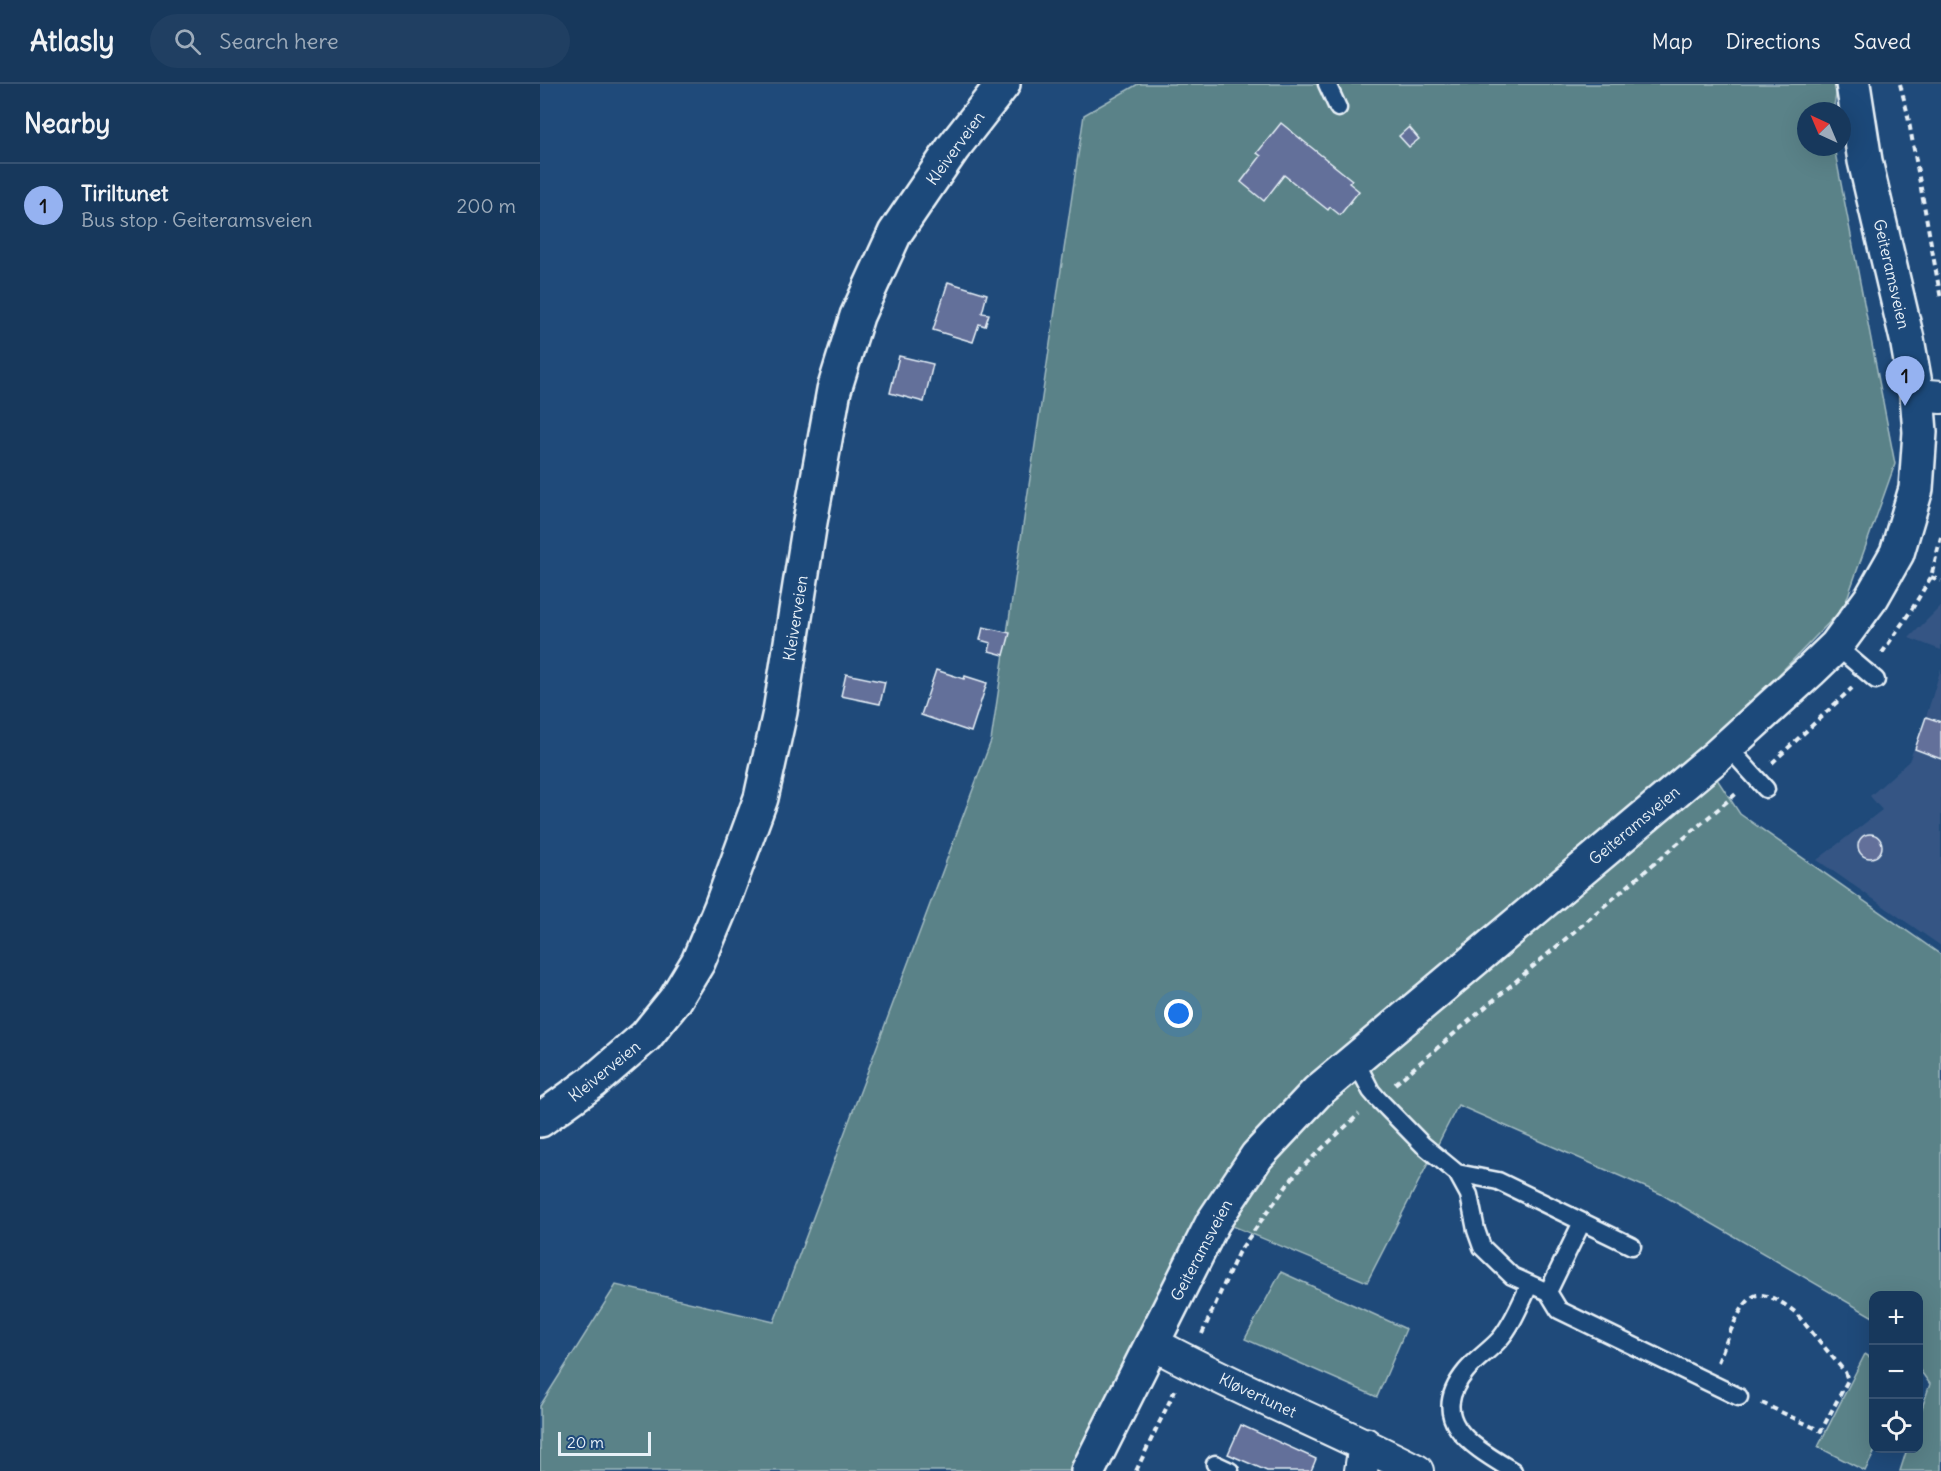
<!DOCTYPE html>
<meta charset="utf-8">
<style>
:root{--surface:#17385c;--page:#203f62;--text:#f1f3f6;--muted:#9eacbb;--line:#365272;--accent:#95b2f1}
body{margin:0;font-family:Delius,sans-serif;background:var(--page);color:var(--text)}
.controls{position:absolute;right:18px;bottom:18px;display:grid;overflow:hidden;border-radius:12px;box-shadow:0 6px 24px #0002}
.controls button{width:54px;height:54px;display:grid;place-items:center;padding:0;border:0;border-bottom:2px solid var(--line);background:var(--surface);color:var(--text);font:30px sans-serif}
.compass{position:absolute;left:1257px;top:18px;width:54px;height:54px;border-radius:50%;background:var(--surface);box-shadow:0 6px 24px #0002;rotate:316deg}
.scale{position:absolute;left:18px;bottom:15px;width:93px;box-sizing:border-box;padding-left:6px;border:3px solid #e8f1f8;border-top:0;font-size:16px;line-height:21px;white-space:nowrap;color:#e8f1f8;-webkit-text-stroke:4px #1f4a7a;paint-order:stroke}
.you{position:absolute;left:639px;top:930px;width:21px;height:21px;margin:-15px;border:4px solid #fff;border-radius:50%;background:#1a73e8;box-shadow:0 0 0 9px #1a73e833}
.badge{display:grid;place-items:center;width:39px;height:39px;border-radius:50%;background:var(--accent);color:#111;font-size:20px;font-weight:700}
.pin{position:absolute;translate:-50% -50px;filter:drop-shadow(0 2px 3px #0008)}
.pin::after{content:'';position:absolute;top:32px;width:21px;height:18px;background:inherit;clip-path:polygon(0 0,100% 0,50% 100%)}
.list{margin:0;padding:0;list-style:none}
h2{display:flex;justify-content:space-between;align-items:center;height:78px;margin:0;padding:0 24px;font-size:26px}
h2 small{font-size:20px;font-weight:400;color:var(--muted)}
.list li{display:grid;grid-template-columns:39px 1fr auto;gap:18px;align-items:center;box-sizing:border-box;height:84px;padding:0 24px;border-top:2px solid var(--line)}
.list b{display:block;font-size:22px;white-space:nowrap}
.list p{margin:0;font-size:20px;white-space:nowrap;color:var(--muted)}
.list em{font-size:20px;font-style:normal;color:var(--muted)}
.icon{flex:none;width:33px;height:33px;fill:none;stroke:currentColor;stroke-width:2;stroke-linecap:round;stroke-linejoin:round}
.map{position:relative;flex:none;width:1401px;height:1387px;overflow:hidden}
header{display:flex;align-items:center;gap:36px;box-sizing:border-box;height:84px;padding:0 30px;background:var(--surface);border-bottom:2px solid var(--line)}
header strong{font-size:28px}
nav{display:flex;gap:33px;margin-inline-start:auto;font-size:21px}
.search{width:420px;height:54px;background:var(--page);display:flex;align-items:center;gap:15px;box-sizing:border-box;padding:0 21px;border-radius:33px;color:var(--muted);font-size:22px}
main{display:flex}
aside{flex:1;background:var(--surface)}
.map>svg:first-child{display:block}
</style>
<header>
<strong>Atlasly</strong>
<div class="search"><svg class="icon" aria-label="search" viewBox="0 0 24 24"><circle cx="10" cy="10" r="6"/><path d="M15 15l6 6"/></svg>Search here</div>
<nav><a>Map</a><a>Directions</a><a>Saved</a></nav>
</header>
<main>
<aside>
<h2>Nearby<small></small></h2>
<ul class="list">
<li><span class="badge">1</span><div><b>Tiriltunet</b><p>Bus stop · Geiteramsveien</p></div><em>200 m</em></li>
</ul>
</aside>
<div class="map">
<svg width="1401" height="1387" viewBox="0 0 1401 1387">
<rect width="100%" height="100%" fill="#1f4a7a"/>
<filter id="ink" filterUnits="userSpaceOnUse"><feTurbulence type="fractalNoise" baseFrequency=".0167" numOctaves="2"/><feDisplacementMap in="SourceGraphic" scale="12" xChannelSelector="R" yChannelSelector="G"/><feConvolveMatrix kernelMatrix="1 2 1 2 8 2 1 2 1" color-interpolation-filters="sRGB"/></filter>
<g filter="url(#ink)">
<path fill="#345584" d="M1401,522V566L1369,554Z
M1401,584V862L1277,776L1342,726L1330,712L1369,677L1386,633Z"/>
<path fill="#5a8288" stroke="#a1bac0" stroke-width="1.5" d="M598,0H1298L1293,27H1266V63H1294L1355,380L1304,523L1161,671L1200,730L1401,871V1387H1360L1367,1365L1378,1364L1379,1333L1390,1300L1379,1285L1378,1212H1334L1333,1233L1121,1110L918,1021L827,1198L669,1132L534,1387H0V1322L76,1201L234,1238L451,657L544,31Z
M741,1188L866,1245L837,1313L705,1255Z
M1325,1270L1333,1275L1334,1364L1336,1365L1325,1387L1278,1363Z"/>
<path fill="#646f9a" stroke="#e8f1f8" stroke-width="1.5" d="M741,39L812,96L809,99L819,107L800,131L790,123L788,126L744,91L724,117L701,98L721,72L717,69Z
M869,43L879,55L869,63L859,52Z
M408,198L447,210L442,229L449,230L445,242L439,240L433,258L393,246Z
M359,272L393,280L384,318L350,309Z
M443,543L470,549L464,571L449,567L451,559L440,556Z
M396,586L424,595L425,592L447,599L431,648L381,631Z
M306,590L345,598L340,620L301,612Z
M1386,633L1401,638V675L1375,665Z
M1318 762a12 12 0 1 1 24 0a12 12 0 1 1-24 0Z
M701,1341L776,1375L771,1387H727L688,1370Z"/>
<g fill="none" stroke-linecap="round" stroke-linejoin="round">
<defs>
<path id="service" d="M787,0L798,24
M1296,562L1336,596
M1187,662L1226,705
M815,976L831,1007L837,1014L883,1061L917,1089L958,1097L1092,1162
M917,1089L929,1111L936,1146L942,1163L972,1192L1008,1208L1042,1138
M1008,1208L1019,1226L1199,1313
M675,1380L690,1387
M973,1387C934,1363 885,1337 926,1287C935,1276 949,1267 959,1256C973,1240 981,1218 990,1200"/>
<path id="minor" d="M1377,311L1401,313
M612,1259C698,1306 790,1342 877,1387
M821,1387L825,1360"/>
<path id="tertiary" d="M0,1036L54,997L106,952L135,916L158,878L181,823L221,714L240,628L270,438L294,306L317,232L355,149L413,64L463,0
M548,1387L673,1138L717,1072L777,1008L1177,672L1270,587L1296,562L1332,513L1357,469L1376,405L1380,348L1377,311L1367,255L1325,77L1313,0"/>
</defs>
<use href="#service" stroke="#e8f1f8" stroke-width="21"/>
<use href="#minor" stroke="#e8f1f8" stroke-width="36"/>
<use href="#tertiary" stroke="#e8f1f8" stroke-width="38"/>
<path stroke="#e8f1f8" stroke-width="4" stroke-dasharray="6 4.5" stroke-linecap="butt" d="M1360,0L1367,27L1401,215
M1391,493L1401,497
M1342,569L1372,525L1391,493L1401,453
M1232,679L1312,604
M855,1000L1197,709
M662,1250L698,1169L723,1134L757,1088L819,1030
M1178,1278C1185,1262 1200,1215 1217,1211C1229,1209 1246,1221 1255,1228L1305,1288L1308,1296L1281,1347L1222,1319
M596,1387L635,1306"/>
<use href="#service" stroke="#1f4a7a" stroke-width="16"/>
<use href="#minor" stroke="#1f4a7a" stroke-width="32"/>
<use href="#tertiary" stroke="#1f4a7a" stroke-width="33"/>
</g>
</g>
<g text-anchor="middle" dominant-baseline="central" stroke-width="5" stroke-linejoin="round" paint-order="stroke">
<g font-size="16" fill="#e8f1f8" stroke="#1f4a7a">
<text transform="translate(415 64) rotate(-54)">Kleiverveien</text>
<text transform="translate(1352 190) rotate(77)">Geiteramsveien</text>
<text transform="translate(255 534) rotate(-81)">Kleiverveien</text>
<text transform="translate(1094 741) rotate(-40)">Geiteramsveien</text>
<text transform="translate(64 987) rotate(-39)">Kleiverveien</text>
<text transform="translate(661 1166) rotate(-62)">Geiteramsveien</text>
<text transform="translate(718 1311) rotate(25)">Kløvertunet</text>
</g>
</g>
</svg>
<div class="controls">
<button>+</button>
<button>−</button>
<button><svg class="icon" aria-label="locate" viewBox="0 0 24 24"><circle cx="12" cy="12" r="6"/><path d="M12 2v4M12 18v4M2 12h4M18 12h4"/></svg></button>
</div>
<svg class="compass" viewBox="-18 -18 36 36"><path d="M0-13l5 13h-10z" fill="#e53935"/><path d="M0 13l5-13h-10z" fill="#9eacbb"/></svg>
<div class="scale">20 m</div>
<div class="you"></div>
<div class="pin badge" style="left:1365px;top:322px">1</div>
</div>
</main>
